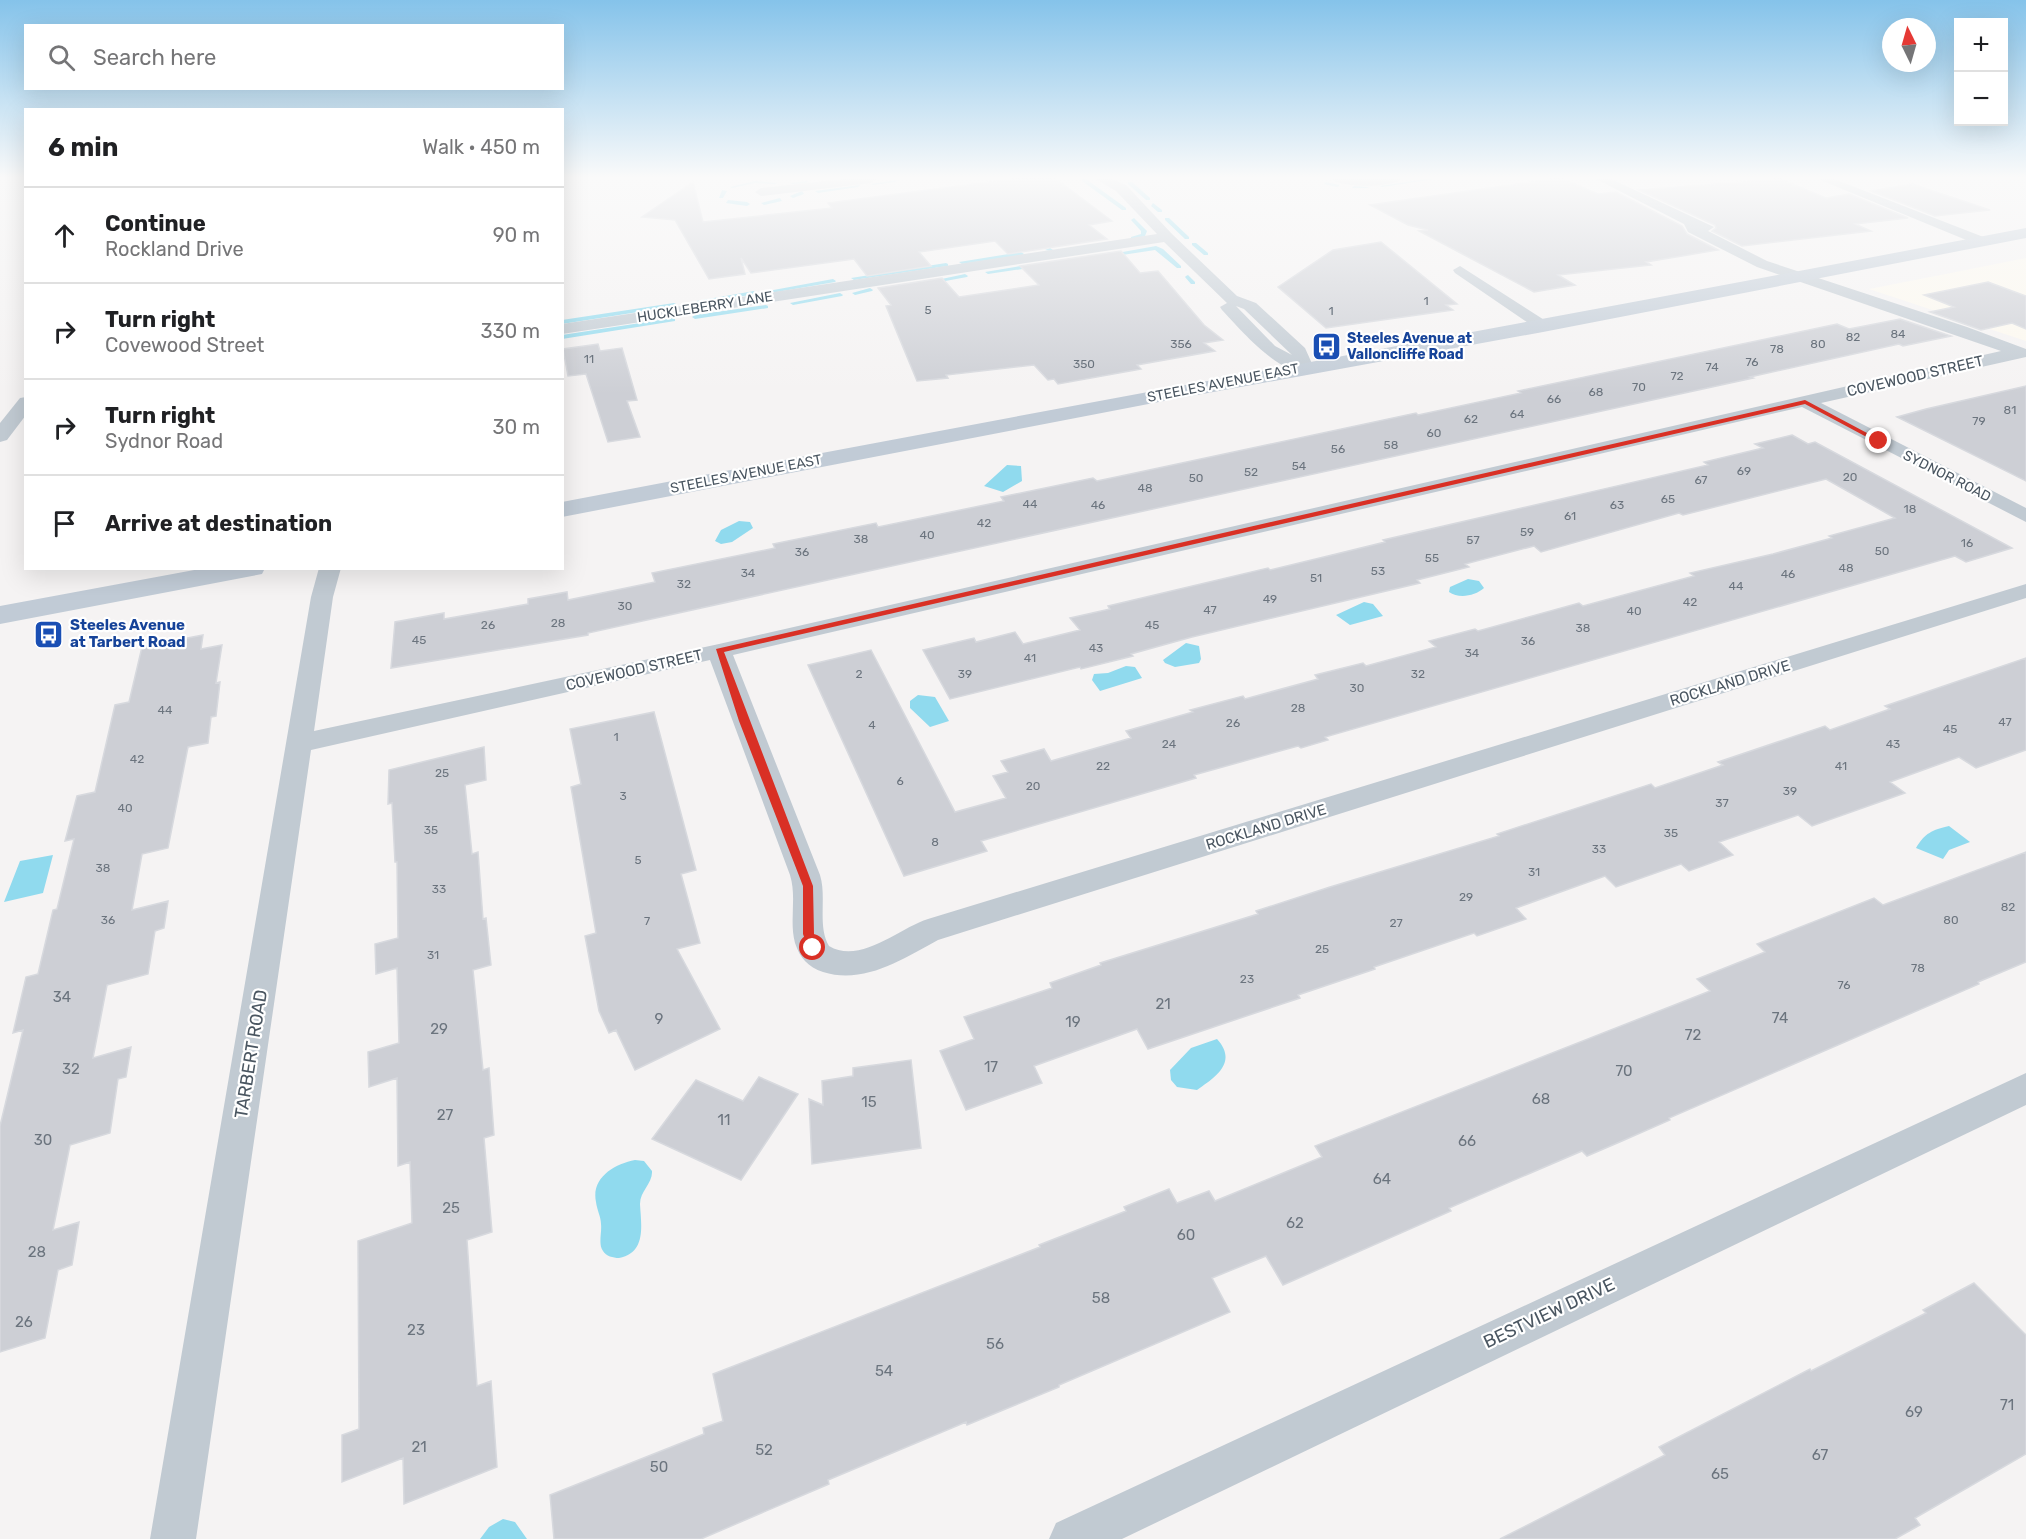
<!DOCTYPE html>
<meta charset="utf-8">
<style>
:root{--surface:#fff;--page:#f2f2f2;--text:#202124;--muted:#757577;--line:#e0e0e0}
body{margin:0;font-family:Rubik,sans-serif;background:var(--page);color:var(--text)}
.controls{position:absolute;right:18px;top:18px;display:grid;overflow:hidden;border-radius:0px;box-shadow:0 6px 24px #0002}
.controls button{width:54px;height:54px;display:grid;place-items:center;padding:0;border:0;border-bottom:2px solid var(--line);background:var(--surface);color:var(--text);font:30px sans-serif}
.compass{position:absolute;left:1882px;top:18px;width:54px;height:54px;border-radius:50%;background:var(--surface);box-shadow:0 6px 24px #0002;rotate:355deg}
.stop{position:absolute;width:18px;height:18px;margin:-14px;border:4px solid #d93025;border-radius:50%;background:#fff}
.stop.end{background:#d93025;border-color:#fff;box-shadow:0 2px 6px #0008}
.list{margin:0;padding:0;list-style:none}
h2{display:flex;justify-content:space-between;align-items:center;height:78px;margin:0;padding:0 24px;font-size:26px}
h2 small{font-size:20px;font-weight:400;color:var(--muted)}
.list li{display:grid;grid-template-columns:39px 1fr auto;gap:18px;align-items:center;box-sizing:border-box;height:96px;padding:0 24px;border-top:2px solid var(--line)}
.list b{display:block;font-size:22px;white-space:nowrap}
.list p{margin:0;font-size:20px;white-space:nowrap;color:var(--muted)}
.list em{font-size:20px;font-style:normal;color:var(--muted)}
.icon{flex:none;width:33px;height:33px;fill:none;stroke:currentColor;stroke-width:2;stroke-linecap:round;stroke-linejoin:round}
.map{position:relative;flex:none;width:2026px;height:1539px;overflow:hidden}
.search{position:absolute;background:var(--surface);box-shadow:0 6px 24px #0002;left:24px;top:24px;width:540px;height:66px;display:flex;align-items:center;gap:15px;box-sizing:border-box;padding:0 21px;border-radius:0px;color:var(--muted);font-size:22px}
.panel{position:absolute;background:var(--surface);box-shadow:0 6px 24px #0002;left:24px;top:108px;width:540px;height:462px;border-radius:0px}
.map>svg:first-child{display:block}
</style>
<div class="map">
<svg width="2026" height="1539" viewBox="0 0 2026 1539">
<rect width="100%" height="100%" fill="#f5f3f3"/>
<path fill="#fdf9ef" d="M2026,258V341L1869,289L1961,271Z"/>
<path fill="#90daee" d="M1007,465L1021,466L1022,481L1003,492L984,486Z
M739,521L750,522L753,528L732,542L721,544L715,541L721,530Z
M1468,579L1479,581L1484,588C1475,596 1459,599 1449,592L1450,587Z
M1364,602L1373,604L1383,616L1350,625L1336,615Z
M1186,643L1199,646L1201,659L1199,663L1175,667L1165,663L1163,660Z
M1126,666L1135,667L1142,678L1100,691L1092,680L1094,674L1108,673Z
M918,695L935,697L949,721L930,727L910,708V701Z
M1949,826L1970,842L1949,850L1943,859L1916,848C1925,833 1932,830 1949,826Z
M53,855L43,893L4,902L20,861Z
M1217,1039C1238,1062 1216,1077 1197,1090L1177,1087L1171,1080L1170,1070L1191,1048Z
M635,1160L644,1161L652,1171C653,1183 640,1191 640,1204C641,1224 647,1253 619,1258C613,1258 606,1256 603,1251C598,1244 602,1233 601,1224C601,1217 597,1210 596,1202C591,1178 614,1164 635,1160Z
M503,1519L515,1522L527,1539H480L489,1527Z"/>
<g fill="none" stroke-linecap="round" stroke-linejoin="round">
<path fill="#90daee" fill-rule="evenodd" d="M1082,179H1086L1126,208V210H1122L1082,181Z
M1426,179H1435L1382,187L1380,186Z
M897,180L895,182L873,185L871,184Z
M755,181L777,183L775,184L755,183L732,188L730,187Z
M808,181L806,183L792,184L790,183Z
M1128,182H1132L1150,198V200H1146L1128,184Z
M1326,182L1339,185V186L1337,187L1324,184Z
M860,185L858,187L818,193L815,191Z
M1354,186L1369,187L1367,188H1352Z
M722,190L727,191L723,198H719Z
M802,191L804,194L793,198L790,196Z
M780,198L782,201L764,205L761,203Z
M728,200L747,202L750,204L747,206L726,203Z
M1153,203L1162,210V212H1158L1151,206Z
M1134,218L1147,231L1145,236L1133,240L1131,239V237L1141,234V231L1131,220Z
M1165,218H1169L1189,237V239H1185L1165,220Z
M1192,243H1196L1208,253V255H1204L1192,245Z
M1156,246L1163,249L1181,266V268H1177L1155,250L1109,257L1106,255Z
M1050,248L1053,250L1052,251L1045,250Z
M1021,252L1024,254L1023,255L962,264L959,262Z
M946,263L948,264V266L854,280L851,278Z
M1027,265L1030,267L1029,268L988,274L985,272Z
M965,274L968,276L967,277L940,282L937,280Z
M1188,275L1195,282V284H1191L1185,277L1186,276Z
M833,279L836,281L835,282L771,293L768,291Z
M870,288L873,290L872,291L855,295L852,293Z
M754,291L757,293L756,294L694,304L691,302Z
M840,293L843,295L842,296L793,305L790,303Z
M674,303L676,304V306L562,324V320Z
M766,305L768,306V308L695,319L692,317L695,315Z
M673,318L675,319V321L562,339V335Z"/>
</g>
<path fill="#cdcfd5" stroke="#d7d9de" stroke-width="1.5" d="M1012,179H1056L1112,221L1089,225L1107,239L1008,254L995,241L919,252L931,266L867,276L854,259L751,273L741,258L745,274L709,279L675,220L642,217L693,182L703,222L832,208L828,203Z
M1553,179H1563L1598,194L1616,192L1682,226L1687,234L1718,250L1646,262L1651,265L1558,275L1575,285L1534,292L1419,231L1428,230L1408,225L1370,205Z
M1780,179L1826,198L1849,194L1908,218L1855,224L1871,231L1742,246L1712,231L1716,228L1715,225L1639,190Z
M1912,184L1990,210L1935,216L1871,191Z
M1381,242L1457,304L1446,305L1453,310L1326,328L1278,287L1333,250Z
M1121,251L1140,273L1158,271L1204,325L1223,340L1204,343L1215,351L1137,365L1141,369L1058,384L1054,379L1048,380L1034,365L946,375L948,378L917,381L886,306L891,305L878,288L942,278L959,297L1039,285L1020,266Z
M1988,282L2026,296V329L2012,323L1981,330L1930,312L1954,307L1924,295Z
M1900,319L1951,336L1903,346L1899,344L1750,377L1753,378L846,576L588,633V635L391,668L395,622L444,613V619L528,604V599L567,592L568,600L655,582L652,573L775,548L773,544L876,523L878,527L1004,501L1001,497L1093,478L1097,481L1135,473L1416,413L1418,415L1521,393L1518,391L1837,324L1849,329Z
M598,344L600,351L622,348L637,400L627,401L640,437L608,442L586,374L568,376L563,349Z
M2026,386V481L1897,417L1926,409Z
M1792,435L1808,444L1815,442L2012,548L1966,562L1955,556L1325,737L1328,740L1301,748L1298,746L1194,775L1196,778L981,841L987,851L904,876L808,665L871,650L955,812L1006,798L993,776L1008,772L1001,761L1044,749L1051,761L1131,738L1126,731L1193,712L1190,710L1243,696L1245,699L1318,679L1315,675L1363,663L1366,666L1436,647L1429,641L1475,629L1478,631L1579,603L1583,606L1694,576L1690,573L1773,554L1832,538L1829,536L1895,518L1826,479L1683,515L1679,513L1541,552L1534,546L1465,564L1469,567L1417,580L1420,583L1192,637L1131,654L1133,656L1081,669L1080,667L950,699L923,650L974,638L976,642L1015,632L1023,644L1080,630L1070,618L1110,609L1108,606L1268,568L1270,570L1332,555L1385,542L1383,540L1708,465L1704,462L1763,448L1755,444Z
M203,635L201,649L222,645L216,683L220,682L216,716L211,717L208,743L188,747L168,848L142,854L132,910L168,901L164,928L155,931L148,974L107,985L93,1058L131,1047L126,1077L118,1079L110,1133L70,1145L53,1230L79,1222L72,1265L58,1270L45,1338L0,1352V1126L23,1030L13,1033L26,977L38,974L53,910L57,909L74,839L65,841L77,796L95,792L115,705L129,702L142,647Z
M2026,658V750L1976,768L1959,757L1890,782L1905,793L1812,826L1798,815L1719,842L1733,855L1689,871L1681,864L1616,887L1605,876L1516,908L1526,919L1477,936L1474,933L1374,967L1375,969L1298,995L1300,998L1148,1049L1137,1029L1034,1066L1042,1083L966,1110L940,1051L974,1039L964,1017L1052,988L1050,983L1101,965L1100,963L1258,914L1256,911L1330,887L1499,836L1497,834L1651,784L1655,788L1723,765L1718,762L1825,726L1830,730L1890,709L1885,706Z
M654,712L696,870L681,874L700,943L677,949L720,1029L635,1070L616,1030L609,1033L599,1011L585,936L596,933L571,787L581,784L570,729Z
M484,747L486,780L465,785L472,854L478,852L483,919L486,918L491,965L473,970L483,1070L489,1068L494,1135L484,1138L492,1232L467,1240L477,1386L491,1381L497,1467L404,1504L403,1458L342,1482V1435L359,1429L358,1241L412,1223L410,1162L398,1166L397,1078L369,1087L368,1052L399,1043L397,968L376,974L375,944L398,938L397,862H395L392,803L388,804L389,770Z
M2026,852V962L1978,982L1979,984L1669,1118L1670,1120L1622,1141L1587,1156L1582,1151L1449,1208L1451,1211L1283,1285L1266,1256L1212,1278L1230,1312L1059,1385V1387L967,1425L966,1422L828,1480L829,1484L701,1539H554L550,1495L704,1434L703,1428L723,1421L713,1374L1040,1247L1039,1245L1126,1211L1124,1207L1169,1189L1177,1203L1209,1191L1215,1201L1322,1157L1315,1146L1710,991L1697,979L1765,952L1757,944L1874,898L1883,905Z
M911,1060L921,1148L812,1164L809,1099L823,1105L822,1081L853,1076V1068Z
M759,1077L798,1094L741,1180L652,1139L696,1080L743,1101Z
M1974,1283L2026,1335V1454L1915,1518L1920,1525L1895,1539H1500L1665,1455L1659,1447L1810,1369L1811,1371L1926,1313L1923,1310Z"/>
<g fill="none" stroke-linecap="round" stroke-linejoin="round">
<path fill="#c1cad2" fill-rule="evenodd" d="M843,179H877L871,183L761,196L755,192L761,188Z
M1096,179H1111L1126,185L1172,234L1237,296L1256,303L1305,348L1314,368L1311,372C1282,379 1240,329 1222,310L1220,307L1227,303L1164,242L562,334V324L1157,234L1116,191ZM1236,306L1244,309L1292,355L1275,346Z
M1331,179H1402C1392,188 1341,188 1331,179Z
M1596,179H1611L1714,227L1708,231L1767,261L1967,327L2026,349V357L1821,403L2026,508V522L1802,407L733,655L820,875C827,897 817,926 829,946C860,965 899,928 928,919L2026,584V598L938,940C903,959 864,985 823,972C808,967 800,958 795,943C789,921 797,897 790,875L710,660L311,750L196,1539H150L311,597L319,568H341L333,597L314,731L719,644L2001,351L1757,267L1688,232L1684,224Z
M1818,179H1834L1986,238L1988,241L1986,244H1976Z
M1460,266L1549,323L1551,326L1549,329H1537L1455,273L1453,270Z
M26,397V415L7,440L0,442V423L20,398Z
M2026,1073V1105L1122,1539H1049L1056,1523Z"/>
<path fill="#c1cbd6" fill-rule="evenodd" d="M2026,228V238L1543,332L1164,401L562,517V502C1050,409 1538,321 2026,228Z
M205,568H265L262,574L252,576L0,624V606Z"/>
</g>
<linearGradient id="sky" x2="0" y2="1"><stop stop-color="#85c3ea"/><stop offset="0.45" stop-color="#fafafa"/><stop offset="1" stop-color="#fafafa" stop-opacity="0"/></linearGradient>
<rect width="2026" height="394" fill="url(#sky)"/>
<path fill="#d93025" d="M1805,400L1882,441L1876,442L1805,404L724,652L813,886L814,934L819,948L813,953L809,951L803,934V886L739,721L716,649Z"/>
<defs>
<symbol id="bus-square" viewBox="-11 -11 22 22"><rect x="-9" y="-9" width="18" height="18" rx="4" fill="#1a4fb4" stroke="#fff"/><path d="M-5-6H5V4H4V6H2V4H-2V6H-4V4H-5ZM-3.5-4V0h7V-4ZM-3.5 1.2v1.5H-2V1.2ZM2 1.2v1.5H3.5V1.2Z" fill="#fff"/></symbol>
</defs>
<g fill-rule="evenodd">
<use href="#bus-square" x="1310" y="330" width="33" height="33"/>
<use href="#bus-square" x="32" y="618" width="33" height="33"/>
</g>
<g text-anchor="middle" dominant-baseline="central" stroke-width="4.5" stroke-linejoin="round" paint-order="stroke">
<g font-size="12" fill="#6b747e">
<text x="1426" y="301">1</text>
<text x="928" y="310">5</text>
<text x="1331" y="311">1</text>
<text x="1898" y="334">84</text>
<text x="1853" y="337">82</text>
<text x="1181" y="344">356</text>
<text x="1818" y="344">80</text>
<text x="1777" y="349">78</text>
<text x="589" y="359">11</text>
<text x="1752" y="362">76</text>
<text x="1084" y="364">350</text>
<text x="1712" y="367">74</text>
<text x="1677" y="376">72</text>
<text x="1639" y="387">70</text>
<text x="1596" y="392">68</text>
<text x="1554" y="399">66</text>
<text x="2010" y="410">81</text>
<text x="1517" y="414">64</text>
<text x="1471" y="419">62</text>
<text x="1979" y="421">79</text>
<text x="1434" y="433">60</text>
<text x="1391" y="445">58</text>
<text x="1338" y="449">56</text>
<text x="1299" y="466">54</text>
<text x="1744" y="471">69</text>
<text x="1251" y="472">52</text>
<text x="1850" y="477">20</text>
<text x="1196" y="478">50</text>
<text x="1701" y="480">67</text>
<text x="1145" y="488">48</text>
<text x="1668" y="499">65</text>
<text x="1030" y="504">44</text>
<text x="1098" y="505">46</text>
<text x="1617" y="505">63</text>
<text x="1910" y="509">18</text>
<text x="1570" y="516">61</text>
<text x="984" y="523">42</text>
<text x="1527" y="532">59</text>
<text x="927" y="535">40</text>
<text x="861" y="539">38</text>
<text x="1473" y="540">57</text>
<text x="1967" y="543">16</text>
<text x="1882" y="551">50</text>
<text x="802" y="552">36</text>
<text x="1432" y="558">55</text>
<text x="1846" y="568">48</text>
<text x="1378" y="571">53</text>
<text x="748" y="573">34</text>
<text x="1788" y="574">46</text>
<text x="1316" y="578">51</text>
<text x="684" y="584">32</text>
<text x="1736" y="586">44</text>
<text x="1270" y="599">49</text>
<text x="1690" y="602">42</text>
<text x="625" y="606">30</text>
<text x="1210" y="610">47</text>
<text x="1634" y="611">40</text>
<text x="558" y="623">28</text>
<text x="488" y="625">26</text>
<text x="1152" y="625">45</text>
<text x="1583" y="628">38</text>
<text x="419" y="640">45</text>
<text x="1528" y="641">36</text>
<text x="1096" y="648">43</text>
<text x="1472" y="653">34</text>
<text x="1030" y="658">41</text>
<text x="859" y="674">2</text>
<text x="965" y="674">39</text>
<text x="1418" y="674">32</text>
<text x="1357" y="688">30</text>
<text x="1298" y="708">28</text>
<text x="165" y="710">44</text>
<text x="2005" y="722">47</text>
<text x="1233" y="723">26</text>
<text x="872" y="725">4</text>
<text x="1950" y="729">45</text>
<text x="616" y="737">1</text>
<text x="1169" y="744">24</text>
<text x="1893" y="744">43</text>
<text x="137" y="759">42</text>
<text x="1103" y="766">22</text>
<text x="1841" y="766">41</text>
<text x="442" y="773">25</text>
<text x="900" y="781">6</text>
<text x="1033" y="786">20</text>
<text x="1790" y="791">39</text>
<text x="623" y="796">3</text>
<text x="1722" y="803">37</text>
<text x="125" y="808">40</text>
<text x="431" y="830">35</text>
<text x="1671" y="833">35</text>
<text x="935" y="842">8</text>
<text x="1599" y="849">33</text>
<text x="638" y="860">5</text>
<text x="103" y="868">38</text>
<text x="1534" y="872">31</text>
<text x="439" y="889">33</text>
<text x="1466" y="897">29</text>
<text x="2008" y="907">82</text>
<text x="108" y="920">36</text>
<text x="1951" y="920">80</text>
<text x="647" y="921">7</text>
<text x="1396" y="923">27</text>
<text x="1322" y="949">25</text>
<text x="433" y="955">31</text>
<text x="1918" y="968">78</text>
<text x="1247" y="979">23</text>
<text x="1844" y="985">76</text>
</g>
<g font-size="14" fill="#4a5661" stroke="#fff">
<text transform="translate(705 307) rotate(-9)">HUCKLEBERRY LANE</text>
<text transform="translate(1223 383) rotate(-11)">STEELES AVENUE EAST</text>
<text transform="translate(746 474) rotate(-11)">STEELES AVENUE EAST</text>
<text transform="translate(1947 476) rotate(27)">SYDNOR ROAD</text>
</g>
<g font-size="14" font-weight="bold" fill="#164399" stroke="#fff" text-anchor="start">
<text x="1347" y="338">Steeles Avenue at<tspan x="1347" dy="16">Valloncliffe Road</tspan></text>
</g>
<g font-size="15" fill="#4a5661" stroke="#fff">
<text transform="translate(1915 376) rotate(-13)">COVEWOOD STREET</text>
<text transform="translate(634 670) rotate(-13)">COVEWOOD STREET</text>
<text transform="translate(1730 683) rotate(-17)">ROCKLAND DRIVE</text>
<text transform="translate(1266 827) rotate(-17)">ROCKLAND DRIVE</text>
</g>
<g font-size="15" font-weight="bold" fill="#164399" stroke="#fff" text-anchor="start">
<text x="70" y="625">Steeles Avenue<tspan x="70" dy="17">at Tarbert Road</tspan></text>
</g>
<g font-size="15" fill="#6b747e">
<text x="62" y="997">34</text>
<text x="1163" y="1004">21</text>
<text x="1780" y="1018">74</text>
<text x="659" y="1019">9</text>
<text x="1073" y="1022">19</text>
<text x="439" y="1029">29</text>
<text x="1693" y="1035">72</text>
<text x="991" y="1067">17</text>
<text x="71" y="1069">32</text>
<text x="1624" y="1071">70</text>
<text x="1541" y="1099">68</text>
<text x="869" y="1102">15</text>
<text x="445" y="1115">27</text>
<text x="724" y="1120">11</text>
<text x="43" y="1140">30</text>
<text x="1467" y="1141">66</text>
<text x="1382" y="1179">64</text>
<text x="451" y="1208">25</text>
<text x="1295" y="1223">62</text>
<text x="1186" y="1235">60</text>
<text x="37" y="1252">28</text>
<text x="1101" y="1298">58</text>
<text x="24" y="1322">26</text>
<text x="416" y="1330">23</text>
<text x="995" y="1344">56</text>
<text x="884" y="1371">54</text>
<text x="2007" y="1405">71</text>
<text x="1914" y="1412">69</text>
<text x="419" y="1447">21</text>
<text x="764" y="1450">52</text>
<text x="1820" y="1455">67</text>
<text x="659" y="1467">50</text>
<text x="1720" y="1474">65</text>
</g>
<g font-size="18" fill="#4a5661" stroke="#fff">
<text transform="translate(251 1054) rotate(-81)">TARBERT ROAD</text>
<text transform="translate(1549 1313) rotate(-25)">BESTVIEW DRIVE</text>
</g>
</g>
</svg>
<div class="controls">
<button>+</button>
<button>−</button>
</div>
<svg class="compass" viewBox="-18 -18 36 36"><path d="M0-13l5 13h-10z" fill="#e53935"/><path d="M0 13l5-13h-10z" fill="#757577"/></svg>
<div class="stop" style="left:813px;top:948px"></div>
<div class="stop end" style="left:1879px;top:441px"></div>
<div class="search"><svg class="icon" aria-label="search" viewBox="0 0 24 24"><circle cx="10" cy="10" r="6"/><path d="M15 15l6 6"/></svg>Search here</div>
<section class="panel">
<h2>6 min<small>Walk · 450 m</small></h2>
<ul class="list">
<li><svg class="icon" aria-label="ahead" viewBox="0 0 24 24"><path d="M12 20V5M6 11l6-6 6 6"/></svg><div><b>Continue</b><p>Rockland Drive</p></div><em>90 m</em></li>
<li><svg class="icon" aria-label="right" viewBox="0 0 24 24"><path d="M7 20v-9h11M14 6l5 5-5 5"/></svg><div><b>Turn right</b><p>Covewood Street</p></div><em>330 m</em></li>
<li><svg class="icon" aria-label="right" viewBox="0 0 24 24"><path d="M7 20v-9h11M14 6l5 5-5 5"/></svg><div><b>Turn right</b><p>Sydnor Road</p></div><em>30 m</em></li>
<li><svg class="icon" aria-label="arrive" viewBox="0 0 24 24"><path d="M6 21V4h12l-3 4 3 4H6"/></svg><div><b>Arrive at destination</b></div></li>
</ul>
</section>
</div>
